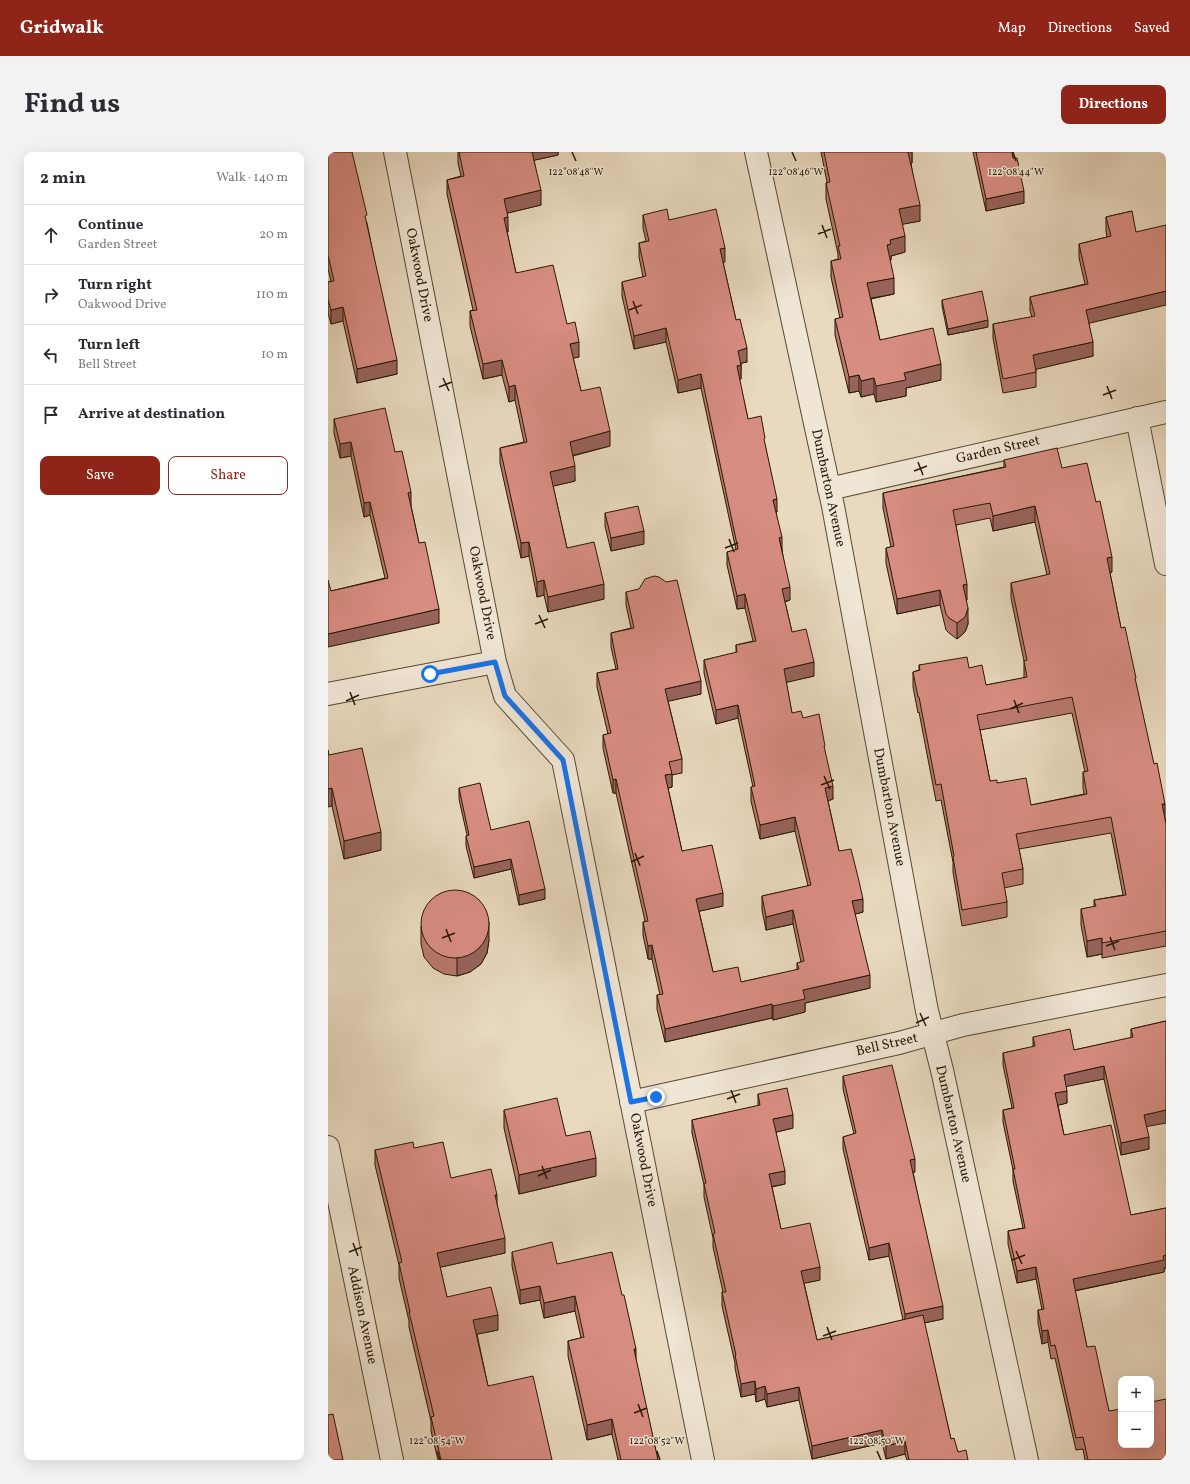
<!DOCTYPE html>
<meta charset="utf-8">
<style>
:root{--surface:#fff;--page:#f2f2f3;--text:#2b2b33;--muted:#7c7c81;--line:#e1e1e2;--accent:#8f2418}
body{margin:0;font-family:Vollkorn,serif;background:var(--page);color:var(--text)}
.controls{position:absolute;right:12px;bottom:12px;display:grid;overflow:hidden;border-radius:8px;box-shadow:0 4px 16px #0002}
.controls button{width:36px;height:36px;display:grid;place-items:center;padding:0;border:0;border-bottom:1px solid var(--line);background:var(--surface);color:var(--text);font:20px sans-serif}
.stop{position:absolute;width:12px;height:12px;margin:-9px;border:3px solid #1a73e8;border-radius:50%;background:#fff}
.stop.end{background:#1a73e8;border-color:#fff;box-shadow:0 1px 4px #0008}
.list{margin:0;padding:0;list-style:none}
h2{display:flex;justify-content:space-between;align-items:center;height:52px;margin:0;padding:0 16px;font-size:17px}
h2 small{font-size:13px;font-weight:400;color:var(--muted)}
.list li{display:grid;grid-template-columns:26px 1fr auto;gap:12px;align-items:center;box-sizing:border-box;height:60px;padding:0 16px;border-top:1px solid var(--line)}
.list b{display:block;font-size:15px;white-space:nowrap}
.list p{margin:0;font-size:13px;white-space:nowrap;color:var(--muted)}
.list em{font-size:13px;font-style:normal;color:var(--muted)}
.actions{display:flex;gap:8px;padding:12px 16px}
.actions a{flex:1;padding:9px 0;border:1px solid var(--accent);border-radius:8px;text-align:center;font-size:14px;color:var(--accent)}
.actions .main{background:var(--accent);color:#fff}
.icon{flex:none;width:22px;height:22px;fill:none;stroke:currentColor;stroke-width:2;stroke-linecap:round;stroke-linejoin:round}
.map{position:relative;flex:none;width:838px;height:1308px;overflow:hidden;border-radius:8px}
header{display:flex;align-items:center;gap:24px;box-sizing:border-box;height:56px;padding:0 20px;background:var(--accent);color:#fff}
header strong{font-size:19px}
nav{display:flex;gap:22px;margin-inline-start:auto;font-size:14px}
.intro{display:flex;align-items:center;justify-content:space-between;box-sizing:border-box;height:96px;padding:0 24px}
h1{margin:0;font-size:28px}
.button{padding:10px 18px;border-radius:8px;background:var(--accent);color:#fff;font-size:14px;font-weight:700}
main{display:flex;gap:24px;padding:0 24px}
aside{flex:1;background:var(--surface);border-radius:8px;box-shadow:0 4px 16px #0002}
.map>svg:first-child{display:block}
</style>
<header>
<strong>Gridwalk</strong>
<nav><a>Map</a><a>Directions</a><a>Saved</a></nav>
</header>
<div class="intro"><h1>Find us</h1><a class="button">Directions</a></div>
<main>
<aside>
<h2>2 min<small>Walk · 140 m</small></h2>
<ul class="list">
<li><svg class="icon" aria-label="ahead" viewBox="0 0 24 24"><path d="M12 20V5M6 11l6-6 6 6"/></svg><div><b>Continue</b><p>Garden Street</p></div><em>20 m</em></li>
<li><svg class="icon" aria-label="right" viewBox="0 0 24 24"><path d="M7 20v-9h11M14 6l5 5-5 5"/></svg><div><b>Turn right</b><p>Oakwood Drive</p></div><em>110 m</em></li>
<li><svg class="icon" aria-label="left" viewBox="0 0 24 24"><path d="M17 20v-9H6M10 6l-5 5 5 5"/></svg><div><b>Turn left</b><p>Bell Street</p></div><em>10 m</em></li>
<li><svg class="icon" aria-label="arrive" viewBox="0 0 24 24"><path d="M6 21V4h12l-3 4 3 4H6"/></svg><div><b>Arrive at destination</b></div></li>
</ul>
<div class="actions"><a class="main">Save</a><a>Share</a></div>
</aside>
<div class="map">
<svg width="838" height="1308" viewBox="0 0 838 1308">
<rect width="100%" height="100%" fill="#e8d9bf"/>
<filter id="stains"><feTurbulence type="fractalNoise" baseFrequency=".005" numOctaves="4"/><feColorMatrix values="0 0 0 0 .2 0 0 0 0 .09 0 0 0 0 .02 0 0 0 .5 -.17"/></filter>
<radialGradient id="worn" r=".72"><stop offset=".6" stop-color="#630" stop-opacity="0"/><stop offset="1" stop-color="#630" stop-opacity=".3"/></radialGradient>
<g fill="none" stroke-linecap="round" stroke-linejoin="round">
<defs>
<path id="street" d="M67,0L167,510L177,544L235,608L375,1308
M428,0L505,354L599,859L614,918L699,1308
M809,266L838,412
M501,337L838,260
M0,542L167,510
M303,950L571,891L635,873L838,833
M0,995L64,1308"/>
</defs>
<use href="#street" stroke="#584933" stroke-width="24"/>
<use href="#street" stroke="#f0e6d5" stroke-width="22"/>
</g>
<path fill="#ba7970" stroke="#281904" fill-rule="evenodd" d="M0,0L39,71L69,222L29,231L15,169L3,172L0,161V130L3,129L0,117Z
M130,0H230V3L206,8L213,53L179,61L180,80H179L188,121L239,172L251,205L245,206L253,239L282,294L245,304L247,329L225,334L239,396L276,447L220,460L216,443L209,445L201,404L193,406L172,311V296L196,290L187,248L181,250L174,223L155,227L142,174V159L145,158L119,42V28L133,24L130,11Z
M493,0H584V11H583L592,69L574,72L577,100L563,104V108H562L566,142L543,147L552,188L613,228L578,236V244L548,250L546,242L533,245L531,239L521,241L507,183V167L512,166L503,125V109L510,107V102L498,47V31L499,30Z
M645,0H684L696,51L658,59Z
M804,59L761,171L765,204L708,217V235L675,241L665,186V172L704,165L702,159V145L757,132L751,106V92L779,85L778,79V65Z
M315,63L341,68L397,110H395L408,168L419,210L413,211V227H411L420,267L437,293L449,360H448L462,448L457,450L464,480L486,524L458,530L464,561L475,566L497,600L505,647L500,649L511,699L535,760L527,762L542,836L477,851V860L445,868L444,866L337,890L329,857V843H332L324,807H320L315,783V770L317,769L288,641H285L275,596V583L280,582L269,535V521L288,517L283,495V481L303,476L298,453V440L373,542L340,549L354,607V621L344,623V635L340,636L354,699L395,754L371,759L385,820L413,830L469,818V811L473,810L465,772L438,778L434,758V744L480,734L467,679L432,687L423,649V635H425L410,566L388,572L376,521V508L408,501V493L425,489L417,456L409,457L399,413V400L408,398L373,236L350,241L338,190L306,197L294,144V130L315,125L311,105V91L318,89L315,76Z
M614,148L660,175L620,183L614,154Z
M6,267L67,300L83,353V354L91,391L111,471L3,439L57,426L42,363L36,365L23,304L12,306L6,281Z
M676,308L734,316L784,420L782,421L793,476L808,532L837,667L838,672V794L774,806V802L759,805L753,773V757L766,755V748L795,743L783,681L691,697L695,717V732L676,736L679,750V765L634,774L625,720V710L613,648L608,649L591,560L590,561L585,535V520L591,518V513L641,516L658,533L696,526V509L683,446V431L719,423L707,370L665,379L662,366L628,373L639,448H638L640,472L637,480L629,487L621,481L618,478L612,453L569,462L558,411V396L563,395L555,356V341L676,315ZM744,561L757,620H755V636L756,642L703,653L669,631L662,629L652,578Z
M277,361L316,392L283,399L277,374Z
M1,603L53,698L16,707L4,654Z
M131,636L163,678L217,747L191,753L183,717L146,726L138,694V684L139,683L131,647Z
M93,774L161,788L159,801L153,812L142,820L129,824L116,822L105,816L96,805L93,792Z
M838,869L818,975L821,997L793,1003L776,927L738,934L739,951L730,953L736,983L803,1063L838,1056V1116H836V1120L747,1139L759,1195L781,1259L838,1308H757L755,1297L748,1298L727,1206L723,1207L720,1190L714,1192L710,1171V1158H714L708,1127L689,1131L680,1092V1079L695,1076L685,1029V1018L675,970V958L684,956L675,913V901L705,895V885L746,898L803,886V877Z
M515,924L587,1020H585L615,1167L596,1171L623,1287L630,1300L640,1308H579L577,1302L558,1307L554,1291L484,1307L471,1248L439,1255L437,1247L428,1250L427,1242L413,1245L407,1216V1211L394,1154V1140H395L385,1095V1086L376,1045V1033L364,981V968L430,954V942L465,976L448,980L457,1032L444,1035L453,1077L492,1128L476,1131L489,1188L575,1168L561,1104L541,1108L515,997V985L526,982L515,937Z
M176,958L238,984L268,1024L191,1042L176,976Z
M86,996L123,1026L169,1052L177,1101L112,1115L119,1145L170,1178L149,1182L160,1234L224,1308H110L103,1279V1269L81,1175V1169L71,1126V1113L47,1013V998Z
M184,1100L229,1112L308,1210L330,1308H290L284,1282L259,1288L240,1204V1189L253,1186L247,1159L216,1166L212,1148L192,1152L184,1114Z"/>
<path fill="#97635b" stroke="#281904" d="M203,0H230V3L203,9Z
M579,0H584V11L579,12Z
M213,38V53L176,62V47Z
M696,39V51L658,59V47Z
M592,53V69L571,73V57Z
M180,65V80L176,81V66Z
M577,84V100L563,104V108L559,109V93L562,88Z
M397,96V110L392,111V97Z
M566,126V142L539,147V131Z
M838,139V153L758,172V158Z
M15,155V169L3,172V158Z
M660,168V175L620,183V177Z
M338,176V190L306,197V184Z
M251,190V205L242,207V192Z
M765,190V204L705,218V203Z
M419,196V210L410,212V199Z
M69,208V222L29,231V217Z
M174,208V223L155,227V212Z
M613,212V228L578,236V244L548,250V234L576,221Z
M413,213V227L409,228V214Z
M373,222V236L350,241V228Z
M531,223V239L521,241V225Z
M546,226V242L533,245V229Z
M187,233V248L181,250V235Z
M282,279V294L242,304V290Z
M23,290V304L12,306V292Z
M247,314V329L222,335V320Z
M83,340V353L80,354V341Z
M449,347V360L445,361V348Z
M42,350V363L36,365V351Z
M707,354V370L665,379V364Z
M316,379V392L283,399V386Z
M454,385V399L451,386Z
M201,390V404L193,406V391Z
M784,405V420L779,421V406Z
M216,428V443L209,445V430Z
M276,432V447L220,460V445Z
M639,432V448H635V433Z
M462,435V448L454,450V437Z
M612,438V453L569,462V447Z
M417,442V456L409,457V444Z
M640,456V472L637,480L629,487V471Z
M111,457V471L0,495V482Z
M486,510V524L456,531V517Z
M373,529V542L337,550V537Z
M410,553V566L388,572V558Z
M344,622V635L337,637V623Z
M288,627V641H285V628Z
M505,634V647L497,650V636Z
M4,636V654L0,655V637Z
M834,652H837V667L834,668Z
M467,665V679L432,687V673Z
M53,680V698L16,707V689Z
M183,707V717L146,726V715Z
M217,737V747L191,753V743Z
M395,741V754L368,760V747Z
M535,747V760L524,763V749Z
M465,758V772L438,778V765Z
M161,770V788L159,801L153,812L142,820L129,824V806Z
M774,786V802L759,805V789Z
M324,793V807H320V794Z
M542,823V836L477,851V860L445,868V854L475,838Z
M444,852V866L337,890V877Z
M776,914V927L736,935V923Z
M739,939V951L727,954V941Z
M838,958V971L816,975V963Z
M465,963V976L445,981V967Z
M821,985V997L793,1003V991Z
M268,1006V1024L191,1042V1023Z
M587,1007V1020L582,1021V1008Z
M457,1019V1032L441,1035V1022Z
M167,1043H169V1058Z
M177,1086V1101L109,1116V1101Z
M561,1091V1104L541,1108V1096Z
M838,1103V1116H836V1120L745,1139V1127Z
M492,1115V1128L473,1132V1119Z
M708,1115V1127L689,1131V1119Z
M212,1134V1148L192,1152V1138Z
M247,1144V1159L216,1166V1151Z
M615,1154V1167L577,1175V1162Z
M170,1163V1178L145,1183V1168Z
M720,1178V1190L714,1192V1179Z
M306,1197H308V1211Z
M427,1229V1242L413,1245V1232Z
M437,1234V1247L428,1250V1237Z
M471,1235V1248L439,1255V1242Z
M284,1267V1282L259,1288V1273Z
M554,1278V1291L484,1307V1294Z
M577,1289V1302L558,1307V1294Z"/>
<path fill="#d88d82" stroke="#281904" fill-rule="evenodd" d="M0,0H24L39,63L37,64L69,208L29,217L15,155L3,158L0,147V130L6,129L0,103Z
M131,0H204L213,38L176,47L180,65L176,66L188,121L225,113L239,172L247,170L251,190L242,192L253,239L272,235L282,279L242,290L247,314L222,320L239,396L266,390L276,432L220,445L216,428L209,430L201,390L193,391L172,296L199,290L187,233L181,235L174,208L155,212L142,159L149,158L119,28L136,24Z
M496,0H580L592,53L571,57L577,84L562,88L563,92L559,93L566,126L539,131L552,188L605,176L613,212L576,221L578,228L548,234L546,226L533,229L531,223L521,225L507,167L515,165L503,109L513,107L510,94H512L498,31L502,30Z
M648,0H684L685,6H689L696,39L658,47Z
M339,57L341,68L388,57L397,96L392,97L408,168L412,167L419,196L410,199L413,213L409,214L420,267L433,264L437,286L436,287L449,347L445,348L454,385L451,386L462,435L454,437L464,480L478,477L486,510L456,517L464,561L473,559L475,566L491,562L497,594H496L505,634L497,636L511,699L523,697L530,725L535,747L524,749L542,823L475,838L477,847L445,854L444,852L337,877L329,843L335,842L324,793L320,794L315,770L320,769L288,627L285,628L275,583L283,581L269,521L290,517L283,481L306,476L298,440L311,437L317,427L326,424L331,425L338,430L349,428L373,529L337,537L354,607L341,610L344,622L337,623L354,699L384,693L395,741L368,747L385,820L410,815L413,830L471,817L469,811L476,809L465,758L438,765L434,744L483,733L467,665L432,673L423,635L427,634L410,553L388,558L376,508L409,500L408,493L428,489L417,442L409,444L399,400L410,397L373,222L350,228L338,176L306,184L294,130L318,124L311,91L321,89L315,63Z
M804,59L808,80L838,73V139L758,158L765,190L705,203L708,220L675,227L665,172L707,164L702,145L760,132L751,92L783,84L778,65Z
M654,139L660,168L620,177L614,148Z
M57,256L67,300L74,299L83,340L80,341L91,391L97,390L111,457L0,482V428L3,439L60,426L42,350L36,351L23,290L12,292L6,267Z
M729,296L734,316L759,311L768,350L772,349L784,405L779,406L793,476L797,475L808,526H807L826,612L829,611L837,652H834L838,672V779L774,791V786L759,789L753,757L768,754L766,748L798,743L783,665L688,682L695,717L674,721L679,750L634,758L625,705L626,704L613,632L608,633L591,545H590L585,520L592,518L591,513L639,505L641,516L654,513L658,533L699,525L696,509L699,508L683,431L722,422L707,354L665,364L662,351L625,358L639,432L635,433L640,456L637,465L629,471L621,466L618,462L612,438L569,447L558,396L566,394L555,341L678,315L676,308ZM744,545L760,619L755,620L759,642L703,653L698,626L669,631V628L662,629L649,563Z
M310,354L316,379L283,386L277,361Z
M34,596L53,680L16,689L4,636L0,637V598L1,603Z
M152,631L163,678L201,669L217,737L191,743L183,707L146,715L138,684L141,683L131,636Z
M93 772a34 34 0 1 1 68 0a34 34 0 1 1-68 0Z
M838,869V958L816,963L821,985L793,991L776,914L736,923L739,939L727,941L736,983L783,973L803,1063L838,1056V1103L835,1104L836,1108L745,1127L759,1195L767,1194L781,1259L793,1257V1293H823V1250L838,1247V1308H760L755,1285L748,1286L727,1193L723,1194L720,1178L714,1179L710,1158L716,1157L708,1115L689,1119L680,1079L697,1076L685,1017H687L675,958L686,956L675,901L707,894L705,885L742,877L746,898L805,885L803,877Z
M564,913L587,1007L582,1008L615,1154L577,1162L561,1091L541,1096L515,985L528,981L515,924Z
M459,936L465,963L445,967L457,1019L441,1022L453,1077L482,1071L492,1115L473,1119L489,1188L595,1163L623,1287L626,1286L630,1300L638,1298L640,1308H581L577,1289L558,1294L554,1278L484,1294L471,1235L439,1242L437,1234L428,1237L427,1229L413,1232L407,1203H408L394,1140H398L385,1082L387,1081L376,1032L378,1031L364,968L432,953L430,942Z
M229,946L238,984L262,979L268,1006L191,1023L176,958Z
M85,990L86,996L115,990L123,1026L163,1017L169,1043H167L177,1086L109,1101L119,1145L163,1135L170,1163L145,1168L160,1234L205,1224L224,1308H113L103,1265L106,1264L81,1160H82L71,1111L74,1110L47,998Z
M224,1090L229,1112L284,1100L294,1143H296L308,1197H306L330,1308H293L284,1267L259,1273L240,1189L256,1185L247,1144L216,1151L212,1134L192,1138L184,1100Z
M5,1262L15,1308H0V1263Z"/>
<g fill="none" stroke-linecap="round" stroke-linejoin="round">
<path stroke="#1a73e8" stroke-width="5" d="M102,522L167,510L177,544L235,608L303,950L328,945"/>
</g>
<path fill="none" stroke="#281904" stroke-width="1.5" d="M244,0L248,9M464,0L468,9M685,0L688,9M494,73L499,86M490,82L503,77M305,149L310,162M301,158L314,153M115,226L121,239M779,234L784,247M111,235L124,230M775,243L788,238M590,310L595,323M586,319L599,314M401,387L406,400M397,396L410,391M211,463L217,476M207,472L220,467M22,540L27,553M686,548L691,561M18,549L31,543M682,557L695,551M496,624L502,637M493,633L506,628M307,701L312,714M303,710L316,704M118,777L123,790M782,785L787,798M114,786L127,781M778,794L791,789M592,861L598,874M588,871L601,865M403,938L408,951M399,947L412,942M214,1014L219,1027M210,1024L223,1018M25,1091L30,1104M688,1099L694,1112M21,1100L34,1095M684,1108L697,1103M499,1175L504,1188M495,1184L508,1179M310,1252L315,1265M306,1261L319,1256M109,1299L112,1308M329,1299L332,1308M549,1299L553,1308"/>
<g text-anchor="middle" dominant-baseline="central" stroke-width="3" stroke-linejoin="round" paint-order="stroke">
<g font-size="14" fill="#281904" stroke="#f0e6d5">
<text transform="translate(91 123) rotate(79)">Oakwood Drive</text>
<text transform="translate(670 298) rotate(-13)">Garden Street</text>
<text transform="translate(500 336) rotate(78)">Dumbarton Avenue</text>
<text transform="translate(154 441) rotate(79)">Oakwood Drive</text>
<text transform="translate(561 655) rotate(79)">Dumbarton Avenue</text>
<text transform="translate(559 893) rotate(-13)">Bell Street</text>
<text transform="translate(625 972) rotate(77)">Dumbarton Avenue</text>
<text transform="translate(315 1008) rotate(79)">Oakwood Drive</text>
<text transform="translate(34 1163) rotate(78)">Addison Avenue</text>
</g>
</g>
<g font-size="10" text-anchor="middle" fill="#281904" stroke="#f0e6d5" stroke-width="3" stroke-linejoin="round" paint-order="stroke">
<text x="248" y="23">122°08'48"W</text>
<text x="468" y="23">122°08'46"W</text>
<text x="688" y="23">122°08'44"W</text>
<text x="109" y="1292">122°08'54"W</text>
<text x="329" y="1292">122°08'52"W</text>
<text x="549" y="1292">122°08'50"W</text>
</g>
<rect width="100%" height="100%" filter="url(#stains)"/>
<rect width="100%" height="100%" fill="url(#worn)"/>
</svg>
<div class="controls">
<button>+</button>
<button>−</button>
</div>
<div class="stop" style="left:102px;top:522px"></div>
<div class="stop end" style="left:328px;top:945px"></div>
</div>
</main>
